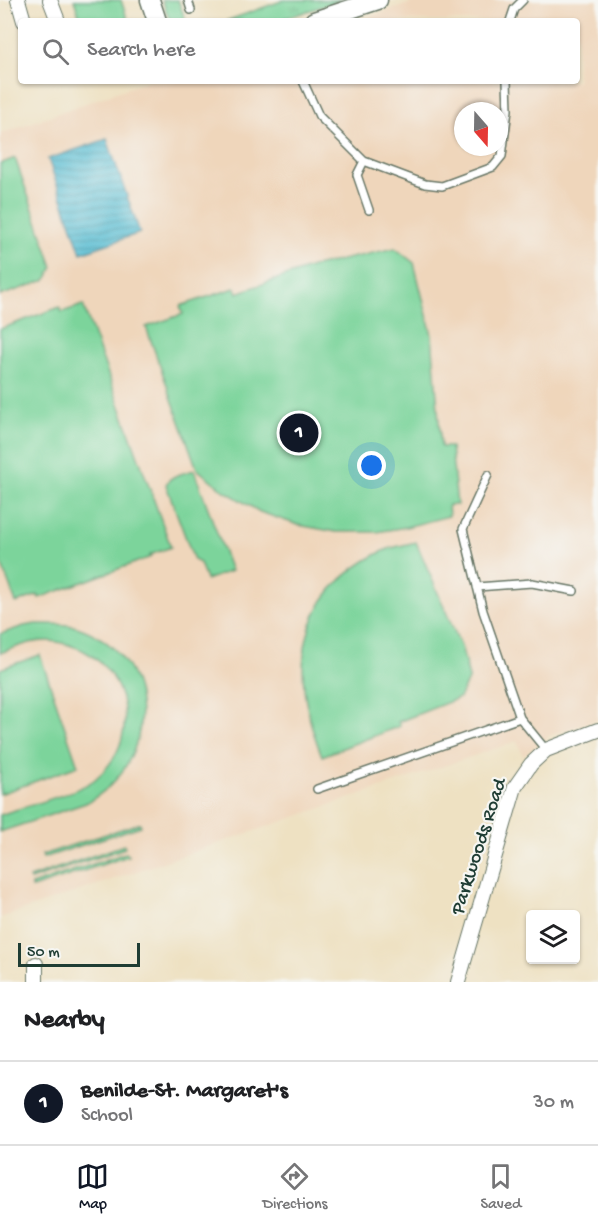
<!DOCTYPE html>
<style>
:root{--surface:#fff;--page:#f2f2f2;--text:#202124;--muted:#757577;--line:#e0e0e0;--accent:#111827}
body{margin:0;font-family:"Gochi Hand",sans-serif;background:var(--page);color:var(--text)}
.controls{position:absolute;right:18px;bottom:18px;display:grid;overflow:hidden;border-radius:6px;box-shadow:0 2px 4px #0004}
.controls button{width:54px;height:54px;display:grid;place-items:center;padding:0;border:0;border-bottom:2px solid var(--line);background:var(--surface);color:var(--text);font:30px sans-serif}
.compass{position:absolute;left:454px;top:102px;width:54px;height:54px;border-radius:50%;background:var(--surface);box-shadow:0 2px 4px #0004;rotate:160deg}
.scale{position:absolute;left:18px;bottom:15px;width:122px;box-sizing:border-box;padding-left:6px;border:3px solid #1f3d34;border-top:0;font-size:16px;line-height:21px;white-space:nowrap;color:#1f3d34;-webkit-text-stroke:4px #f6f6f2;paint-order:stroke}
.you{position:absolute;left:372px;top:466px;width:21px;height:21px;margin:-15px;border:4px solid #fff;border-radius:50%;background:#1a73e8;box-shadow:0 0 0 9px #1a73e833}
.badge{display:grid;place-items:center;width:39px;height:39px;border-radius:50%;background:var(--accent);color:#fff;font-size:20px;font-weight:700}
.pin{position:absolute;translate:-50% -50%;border:3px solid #fff;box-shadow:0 2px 6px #0006}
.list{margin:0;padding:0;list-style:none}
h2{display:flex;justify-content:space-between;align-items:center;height:78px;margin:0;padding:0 24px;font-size:26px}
h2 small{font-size:20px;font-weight:400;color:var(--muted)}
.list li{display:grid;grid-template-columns:39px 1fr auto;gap:18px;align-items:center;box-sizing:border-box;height:84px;padding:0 24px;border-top:2px solid var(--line)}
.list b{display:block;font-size:22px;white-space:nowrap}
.list p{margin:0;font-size:20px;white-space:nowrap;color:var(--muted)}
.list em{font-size:20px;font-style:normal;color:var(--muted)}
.icon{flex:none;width:33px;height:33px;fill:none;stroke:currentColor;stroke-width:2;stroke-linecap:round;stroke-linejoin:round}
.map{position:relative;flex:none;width:598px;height:982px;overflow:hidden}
.search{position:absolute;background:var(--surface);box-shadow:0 2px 4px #0004;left:18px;right:18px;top:18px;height:66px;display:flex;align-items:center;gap:15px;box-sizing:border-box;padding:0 21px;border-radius:6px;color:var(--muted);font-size:22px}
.sheet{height:162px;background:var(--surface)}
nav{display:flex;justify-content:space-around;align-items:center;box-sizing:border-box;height:84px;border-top:2px solid var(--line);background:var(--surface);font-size:16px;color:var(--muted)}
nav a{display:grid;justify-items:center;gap:3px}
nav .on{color:var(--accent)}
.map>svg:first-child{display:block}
</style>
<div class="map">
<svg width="598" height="982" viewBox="0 0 598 982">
<defs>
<pattern id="grass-tufts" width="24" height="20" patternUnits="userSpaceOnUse" patternTransform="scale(1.5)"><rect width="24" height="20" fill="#7bd49b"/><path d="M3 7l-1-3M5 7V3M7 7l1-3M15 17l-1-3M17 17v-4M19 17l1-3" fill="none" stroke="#64ad7f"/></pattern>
<pattern id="water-rules" width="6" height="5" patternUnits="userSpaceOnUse" patternTransform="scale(1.5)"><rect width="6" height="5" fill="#55bcd2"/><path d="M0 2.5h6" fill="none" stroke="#469aab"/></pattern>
</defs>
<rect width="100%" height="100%" fill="#f6f6f2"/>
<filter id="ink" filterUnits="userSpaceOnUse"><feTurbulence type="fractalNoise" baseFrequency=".0167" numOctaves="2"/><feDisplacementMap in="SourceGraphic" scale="12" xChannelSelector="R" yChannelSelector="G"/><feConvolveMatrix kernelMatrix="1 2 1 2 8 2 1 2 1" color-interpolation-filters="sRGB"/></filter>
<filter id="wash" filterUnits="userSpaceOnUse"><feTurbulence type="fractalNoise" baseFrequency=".008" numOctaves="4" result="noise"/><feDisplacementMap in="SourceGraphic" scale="24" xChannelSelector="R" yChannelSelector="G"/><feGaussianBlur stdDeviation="1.35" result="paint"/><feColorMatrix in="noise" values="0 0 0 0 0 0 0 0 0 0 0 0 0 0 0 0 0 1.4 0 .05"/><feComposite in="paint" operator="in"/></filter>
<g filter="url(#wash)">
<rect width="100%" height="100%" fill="#eee1c2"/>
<path fill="#efd6bb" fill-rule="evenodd" d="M420,0H598V719L549,736L523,756L517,741L0,918V134L148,81H577V21H356ZM463,111H499V147H463Z"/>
<path fill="url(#grass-tufts)" stroke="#4d8868" stroke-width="1.5" d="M162,0H178L186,21H170Z
M284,0H342L277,21H226Z"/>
<path fill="#7bd49b" stroke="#4d8868" stroke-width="1.5" d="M74,0H121L128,21H81Z
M15,158L53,267L46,280L0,296V164Z
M395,248L414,263L432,335L441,447H451L457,505H448L449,516L406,527L377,532H336L298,525L260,512L223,490L197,469L146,327L183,314L180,306L235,288L237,293L315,266Z
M83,305L171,547L150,555L151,557L39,598L38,595L16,603L0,560V329L60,307L62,312Z
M194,470L231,571L206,580L200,563L194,560L166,485C169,475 185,473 194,470Z
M416,542L462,649L469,678L459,698L398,722L400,726L322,756C289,674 294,595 381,552C391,547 405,545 416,542Z
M36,624C49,624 65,623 77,627C161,655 160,764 86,803L0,832V815C23,807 77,793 94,780C149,736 126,653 57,642C37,638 19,646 0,653V634L24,626Z
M40,655L78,766L0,794V669Z
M140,823L141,826L43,858L42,855Z
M124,845L125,848L30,880L29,878Z
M126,853L128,856L32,888L31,885Z"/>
<path fill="url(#water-rules)" stroke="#3a7c83" stroke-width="1.5" d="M107,139L140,233L81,253L48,159Z"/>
</g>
<g filter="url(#ink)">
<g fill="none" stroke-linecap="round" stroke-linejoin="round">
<defs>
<path id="lane" d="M188,0L191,10
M510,21L514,9L523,0
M303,81L319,116L364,161L425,184L442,186L493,167L502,156L508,110L507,81
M364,161L357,175L369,210
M488,475L463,529L483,611L520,718L546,750
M477,587L532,583L574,591
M317,789L520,718"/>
<path id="street" d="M18,0L24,21
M50,0L58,21
M36,982V964
M458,982L515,787L531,764L546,750L598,730"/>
<path id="secondary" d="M150,0L157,21
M314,21L378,0"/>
</defs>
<use href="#lane" stroke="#677666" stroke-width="10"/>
<use href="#street" stroke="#677666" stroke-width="16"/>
<use href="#secondary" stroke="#677666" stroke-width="21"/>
<use href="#lane" stroke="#fff" stroke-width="7"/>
<use href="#street" stroke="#fff" stroke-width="14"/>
<use href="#secondary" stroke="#fff" stroke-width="18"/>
</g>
</g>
<g text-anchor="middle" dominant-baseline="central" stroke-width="4.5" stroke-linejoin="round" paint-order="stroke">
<g font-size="20" fill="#1f3d34" stroke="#f6f6f2">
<text transform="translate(480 847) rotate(-72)">Parkwoods Road</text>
</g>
</g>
</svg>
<div class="controls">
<button><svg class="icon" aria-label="layers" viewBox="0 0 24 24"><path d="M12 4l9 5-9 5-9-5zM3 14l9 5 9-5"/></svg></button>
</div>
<svg class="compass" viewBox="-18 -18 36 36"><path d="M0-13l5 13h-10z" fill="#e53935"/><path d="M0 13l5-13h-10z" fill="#757577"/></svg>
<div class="scale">50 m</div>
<div class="you"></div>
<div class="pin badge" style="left:299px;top:433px">1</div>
<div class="search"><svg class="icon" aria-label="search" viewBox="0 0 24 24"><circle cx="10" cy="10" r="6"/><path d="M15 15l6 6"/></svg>Search here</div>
</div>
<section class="sheet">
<h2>Nearby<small></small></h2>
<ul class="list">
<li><span class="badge">1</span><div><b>Benilde-St. Margaret's</b><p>School</p></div><em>30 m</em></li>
</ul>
</section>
<nav>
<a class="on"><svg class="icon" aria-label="map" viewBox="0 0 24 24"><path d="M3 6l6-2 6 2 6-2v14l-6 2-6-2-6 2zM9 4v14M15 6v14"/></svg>Map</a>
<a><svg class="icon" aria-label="directions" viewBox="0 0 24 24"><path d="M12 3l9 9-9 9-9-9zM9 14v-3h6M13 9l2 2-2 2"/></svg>Directions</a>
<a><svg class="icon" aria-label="saved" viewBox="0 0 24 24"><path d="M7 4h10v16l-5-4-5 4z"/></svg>Saved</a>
</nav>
